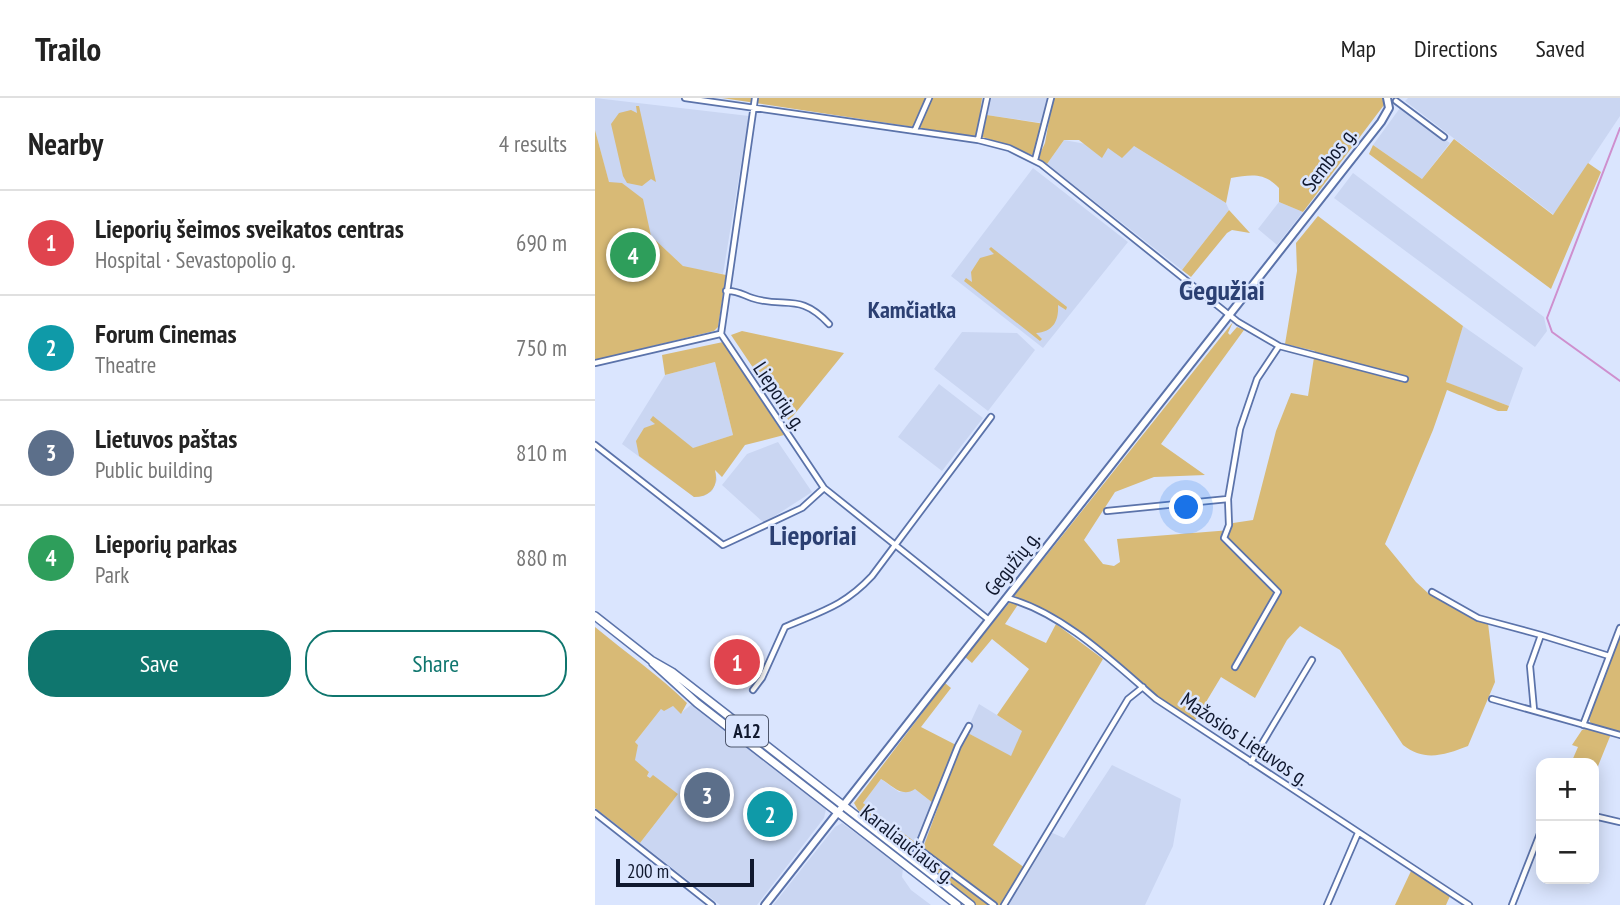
<!DOCTYPE html>
<meta charset="utf-8">
<style>
:root{--surface:#fff;--page:#f2f2f2;--text:#222;--muted:#767676;--line:#e0e0e0;--accent:#0f766e}
body{margin:0;font-family:"PT Sans Narrow",sans-serif;background:var(--page);color:var(--text)}
.controls{position:absolute;right:21px;bottom:21px;display:grid;overflow:hidden;border-radius:14px;box-shadow:0 4px 18px #0003}
.controls button{width:63px;height:63px;display:grid;place-items:center;padding:0;border:0;border-bottom:2px solid var(--line);background:var(--surface);color:var(--text);font:35px sans-serif}
.scale{position:absolute;left:21px;bottom:18px;width:138px;box-sizing:border-box;padding-left:7px;border:4px solid #10182e;border-top:0;font-size:19px;line-height:24px;white-space:nowrap;color:#10182e;-webkit-text-stroke:5px #dae5fe;paint-order:stroke}
.you{position:absolute;left:592px;top:410px;width:24px;height:24px;margin:-18px;border:5px solid #fff;border-radius:50%;background:#1a73e8;box-shadow:0 0 0 10px #1a73e833}
.badge{display:grid;place-items:center;width:46px;height:46px;border-radius:50%;background:var(--accent);color:#fff;font-size:23px;font-weight:700}
.pin{position:absolute;translate:-50% -50%;border:4px solid #fff;box-shadow:0 2px 7px #0006}
.list{margin:0;padding:0;list-style:none}
h2{display:flex;justify-content:space-between;align-items:center;height:91px;margin:0;padding:0 28px;font-size:30px}
h2 small{font-size:23px;font-weight:400;color:var(--muted)}
.list li{display:grid;grid-template-columns:46px 1fr auto;gap:21px;align-items:center;box-sizing:border-box;height:105px;padding:0 28px;border-top:2px solid var(--line)}
.list b{display:block;font-size:26px;white-space:nowrap}
.list p{margin:0;font-size:23px;white-space:nowrap;color:var(--muted)}
.list em{font-size:23px;font-style:normal;color:var(--muted)}
.actions{display:flex;gap:14px;padding:21px 28px}
.actions a{flex:1;padding:16px 0;border:2px solid var(--accent);border-radius:28px;text-align:center;font-size:24px;color:var(--accent)}
.actions .main{background:var(--accent);color:#fff}
.map{position:relative;flex:none;width:1025px;height:807px;overflow:hidden}
header{display:flex;align-items:center;gap:42px;box-sizing:border-box;height:98px;padding:0 35px;background:var(--surface);border-bottom:2px solid var(--line)}
header strong{font-size:33px}
nav{display:flex;gap:38px;margin-inline-start:auto;font-size:24px}
main{display:flex}
aside{flex:1;background:var(--surface)}
.map>svg:first-child{display:block}
</style>
<header>
<strong>Trailo</strong>
<nav><a>Map</a><a>Directions</a><a>Saved</a></nav>
</header>
<main>
<aside>
<h2>Nearby<small>4 results</small></h2>
<ul class="list">
<li><span class="badge" style="background:#e0444e">1</span><div><b>Lieporių šeimos sveikatos centras</b><p>Hospital · Sevastopolio g.</p></div><em>690 m</em></li>
<li><span class="badge" style="background:#0f9aa8">2</span><div><b>Forum Cinemas</b><p>Theatre</p></div><em>750 m</em></li>
<li><span class="badge" style="background:#5c6f8a">3</span><div><b>Lietuvos paštas</b><p>Public building</p></div><em>810 m</em></li>
<li><span class="badge" style="background:#2e9e5b">4</span><div><b>Lieporių parkas</b><p>Park</p></div><em>880 m</em></li>
</ul>
<div class="actions"><a class="main">Save</a><a>Share</a></div>
</aside>
<div class="map">
<svg width="1025" height="807" viewBox="0 0 1025 807">
<rect width="100%" height="100%" fill="#dae5fe"/>
<path fill="#cad6f2" d="M0,0L154,18L128,176L89,169L56,138L14,85L0,32Z
M387,0H458L454,26L385,16Z
M813,0H1025V18L959,117L810,3Z
M805,10L855,45L827,81L778,47Z
M469,42L513,50L539,48L631,105L634,112L587,172L452,66Z
M438,70L533,144L448,250L356,178Z
M758,75L949,219L952,233L940,249L739,100Z
M684,104L708,114L682,147L663,131Z
M868,228L928,270L914,308L850,284Z
M367,234L422,235L440,252L393,313L339,271Z
M120,264L138,337L99,350L121,376L122,382L117,393L109,398L99,399L27,346L70,277Z
M344,286L388,320L347,373L303,339Z
M183,344L217,394L169,425L127,387L152,356Z
M98,605L231,711L229,720L162,807H125L45,745L83,696L58,678L55,680L52,677L54,675L39,662L43,647L40,644L66,611L78,608L86,615Z
M384,606L428,633L416,659L371,634Z
M517,667L586,701L578,748L550,807H409L453,733L469,740Z
M286,681L304,694L320,691L343,709L328,751L268,705Z
M247,725L308,770L307,779L316,792L336,807H178L240,729Z"/>
<path fill="#d8ba76" fill-rule="evenodd" d="M127,0H387L385,16L450,26L440,58L391,40Z
M458,0H787L789,7L708,114L684,104V90C669,74 656,77 636,80L631,105L539,48L527,60L513,50L507,60L484,42H469L452,66L443,60L450,45Z
M41,8H44L61,84L56,81L47,88L32,85L28,78L16,26L24,15L36,12L42,15Z
M0,32L14,84L27,85L48,101L56,138L88,168L131,177L123,229L119,233L0,262Z
M859,41L958,117L993,65L1006,74L956,191L774,56L778,47L827,81Z
M634,112L655,135L637,132L632,135L596,179L587,172Z
M723,118L868,228L851,284L914,308L912,313H903L852,292L838,332L790,446L821,484L834,496L893,525L900,584L873,648C850,657 829,664 808,647L745,552L705,528L692,542L660,600L626,579L599,624L567,603L465,522L419,498L638,224L633,235L635,237L642,229L649,232L566,346L610,377L559,379L520,394L489,442L508,466L519,468L525,464L522,441L636,432L638,425L658,422L681,333L696,295L713,298L720,253L690,246L702,173L701,145Z
M396,149L472,209L471,212L463,207C464,223 458,234 441,235L447,241L445,243L369,183L371,180L377,184L376,174L385,160L399,156L394,151Z
M147,233L249,255L194,323L136,237Z
M128,244L189,337L150,347L127,379L120,372C124,388 116,399 99,399L44,358L41,343L49,330L60,326L55,322L58,318L98,350L138,337L120,264L70,277L67,257Z
M415,504L424,505L410,526L451,545L461,526L508,561L398,747L430,770L407,807H381L263,712L259,705L350,585L356,590L326,629L363,648L371,634L416,658L427,633L402,617L434,571L397,541L377,565L370,559ZM286,681C298,688 307,700 320,691L343,709L328,750L268,705Z
M0,529C30,554 65,578 92,605L86,616L78,608L69,613L66,611L40,644L43,647L40,662L54,674L52,678L55,680L58,677L83,696L45,745L0,710Z
M1025,536V634L996,626L993,619Z
M994,630L1016,636L999,678V665H976L983,649L977,647L987,632Z
M816,773L855,798L851,807H800Z"/>
<g fill="none" stroke-linecap="round" stroke-linejoin="round">
<path stroke="#ce8fce" stroke-width="2" d="M1025,30L952,220L957,234L1025,283"/>
<defs>
<path id="minor" d="M90,0L383,42L414,50L446,66L643,224L684,248L810,281
M160,0L126,236L229,390L394,522
M801,3L849,39
M320,32L334,0
M383,42L392,0
M440,62L456,0
M131,193C142,192 148,197 157,200C191,211 204,194 234,226
M0,265L125,236
M0,347L128,447L207,410L229,390
M512,413L633,401
M837,494L883,520L946,537L935,568L939,612
M412,500C468,515 518,564 561,601L874,807
M946,537L1014,558
M640,569L683,494L629,440L634,427L633,401L645,331L662,281L684,248
M158,592L167,580L190,529C227,513 249,508 277,478L396,319
M897,601L1025,637
M988,627L1025,530
M656,664L717,562
M0,715L117,807
M999,718L1025,724
M324,751L399,807
M318,761L363,648L374,628
M409,807L533,601L548,589
M732,807L763,735
M917,807L946,733"/>
<path id="major" d="M170,807L786,24L794,10L792,0"/>
<path id="highway" d="M0,518L56,562L77,574L376,807
M58,565L102,605L362,807"/>
</defs>
<use href="#minor" stroke="#5b73aa" stroke-width="8"/>
<use href="#major" stroke="#5b73aa" stroke-width="10"/>
<use href="#highway" stroke="#5b73aa" stroke-width="10"/>
<use href="#minor" stroke="#fff" stroke-width="4.5"/>
<use href="#major" stroke="#fff" stroke-width="6"/>
<use href="#highway" stroke="#fff" stroke-width="7"/>
</g>
<g text-anchor="middle" dominant-baseline="central" stroke-width="5" stroke-linejoin="round" paint-order="stroke">
<rect fill="#dae5fe" stroke="#4d566c" stroke-width="2" x="131" y="617.5" width="42" height="31" rx="5"/>
<g font-size="19" font-weight="bold" fill="#10182e">
<text x="152" y="633">A12</text>
</g>
<g font-size="21" fill="#10182e" stroke="#dae5fe">
<text transform="translate(734 61) rotate(-52)">Sembos g.</text>
<text transform="translate(185 298) rotate(56)">Lieporių g.</text>
<text transform="translate(417 465) rotate(-52)">Gegužių g.</text>
<text transform="translate(650 641) rotate(34)">Mažosios Lietuvos g.</text>
<text transform="translate(313 746) rotate(38)">Karaliaučiaus g.</text>
</g>
<g font-size="24" font-weight="bold" fill="#2b3f72" stroke="#dae5fe">
<text x="317" y="211">Kamčiatka</text>
</g>
<g font-size="28" font-weight="bold" fill="#2b3f72" stroke="#dae5fe">
<text x="627" y="191">Gegužiai</text>
<text x="218" y="436">Lieporiai</text>
</g>
</g>
</svg>
<div class="controls">
<button>+</button>
<button>−</button>
</div>
<div class="scale">200 m</div>
<div class="you"></div>
<div class="pin badge" style="left:142px;top:564px;background:#e0444e">1</div>
<div class="pin badge" style="left:175px;top:716px;background:#0f9aa8">2</div>
<div class="pin badge" style="left:112px;top:697px;background:#5c6f8a">3</div>
<div class="pin badge" style="left:38px;top:157px;background:#2e9e5b">4</div>
</div>
</main>
